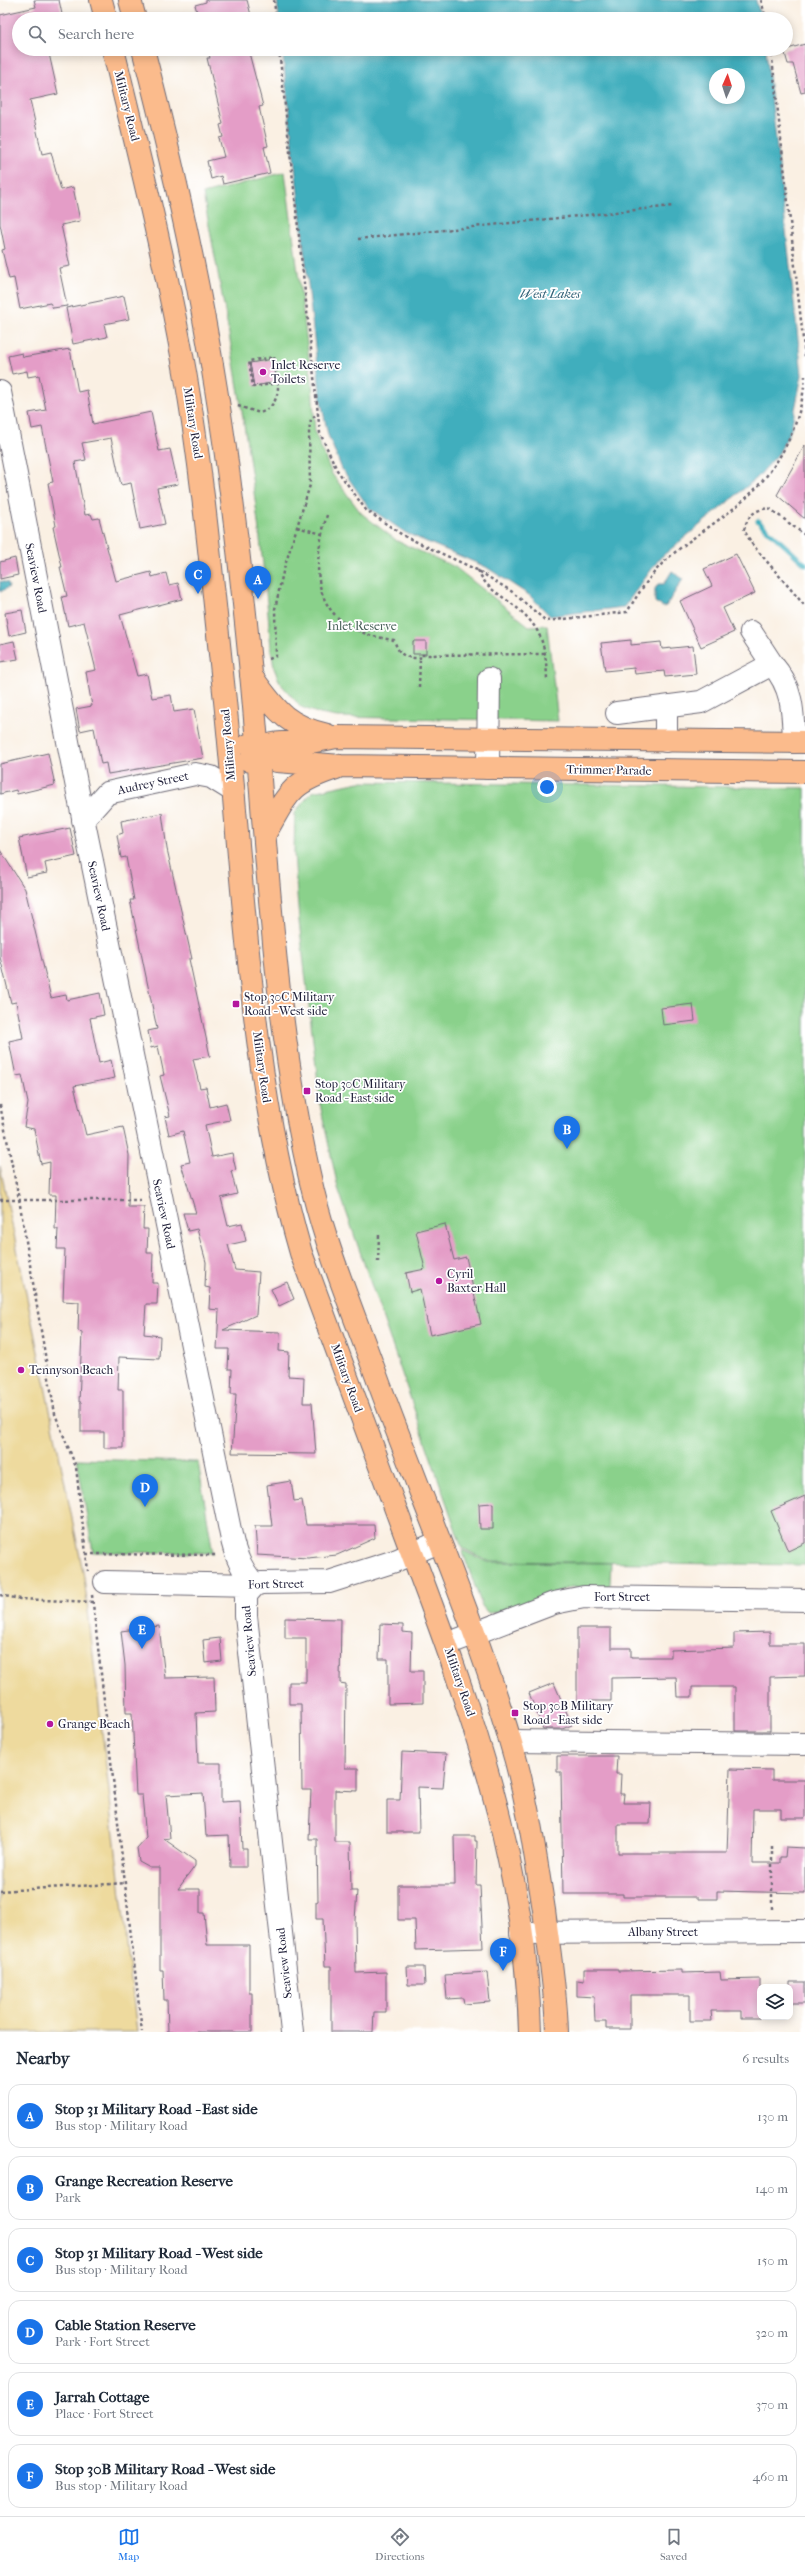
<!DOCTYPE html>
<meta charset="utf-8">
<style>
:root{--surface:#fff;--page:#f6f6f7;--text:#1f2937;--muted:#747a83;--line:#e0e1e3;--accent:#1a73e8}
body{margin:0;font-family:"IM FELL French Canon",serif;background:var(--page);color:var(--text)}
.controls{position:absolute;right:12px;bottom:12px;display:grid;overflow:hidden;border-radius:8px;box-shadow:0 2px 10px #0003}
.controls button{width:36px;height:36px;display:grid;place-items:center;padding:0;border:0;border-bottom:1px solid var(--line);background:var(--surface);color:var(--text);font:20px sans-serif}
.compass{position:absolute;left:709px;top:68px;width:36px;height:36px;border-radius:50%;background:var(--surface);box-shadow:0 2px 10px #0003;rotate:3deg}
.you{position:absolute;left:547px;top:787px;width:14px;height:14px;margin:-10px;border:3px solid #fff;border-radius:50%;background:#1a73e8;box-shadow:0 0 0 6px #1a73e833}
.badge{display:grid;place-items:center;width:26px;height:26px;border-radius:50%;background:var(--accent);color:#fff;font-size:13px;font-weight:700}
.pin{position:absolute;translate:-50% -33px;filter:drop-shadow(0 1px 2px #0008)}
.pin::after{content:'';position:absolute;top:21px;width:14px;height:12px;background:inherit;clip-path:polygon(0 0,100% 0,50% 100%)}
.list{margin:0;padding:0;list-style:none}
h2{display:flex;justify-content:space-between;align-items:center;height:52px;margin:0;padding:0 16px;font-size:17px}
h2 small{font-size:13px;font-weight:400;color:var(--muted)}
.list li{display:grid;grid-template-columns:26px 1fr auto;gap:12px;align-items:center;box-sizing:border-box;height:64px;margin:0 8px 8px;padding:0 8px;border:1px solid var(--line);border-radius:12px}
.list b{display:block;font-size:15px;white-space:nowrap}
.list p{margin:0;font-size:13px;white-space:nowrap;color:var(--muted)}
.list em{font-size:13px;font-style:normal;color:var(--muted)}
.icon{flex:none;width:22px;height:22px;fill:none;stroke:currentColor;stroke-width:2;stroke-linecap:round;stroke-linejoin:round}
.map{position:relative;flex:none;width:805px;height:2032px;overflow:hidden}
.search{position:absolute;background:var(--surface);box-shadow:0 2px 10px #0003;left:12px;right:12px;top:12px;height:44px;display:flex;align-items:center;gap:10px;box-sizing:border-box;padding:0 14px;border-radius:22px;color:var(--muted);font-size:15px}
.sheet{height:484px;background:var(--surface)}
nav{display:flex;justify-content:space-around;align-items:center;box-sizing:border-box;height:56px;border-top:1px solid var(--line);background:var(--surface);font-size:11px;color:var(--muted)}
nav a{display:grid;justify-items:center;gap:2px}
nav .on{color:var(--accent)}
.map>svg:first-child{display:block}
</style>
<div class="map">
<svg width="805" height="2032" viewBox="0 0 805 2032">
<rect width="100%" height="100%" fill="#fff"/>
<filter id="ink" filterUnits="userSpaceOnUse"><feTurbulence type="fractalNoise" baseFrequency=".025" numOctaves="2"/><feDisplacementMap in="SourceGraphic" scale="8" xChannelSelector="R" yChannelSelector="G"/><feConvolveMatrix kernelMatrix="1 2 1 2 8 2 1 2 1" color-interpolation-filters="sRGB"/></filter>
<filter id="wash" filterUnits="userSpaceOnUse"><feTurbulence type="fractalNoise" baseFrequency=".012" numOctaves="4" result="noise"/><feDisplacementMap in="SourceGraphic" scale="16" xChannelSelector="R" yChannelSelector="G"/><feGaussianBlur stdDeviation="0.9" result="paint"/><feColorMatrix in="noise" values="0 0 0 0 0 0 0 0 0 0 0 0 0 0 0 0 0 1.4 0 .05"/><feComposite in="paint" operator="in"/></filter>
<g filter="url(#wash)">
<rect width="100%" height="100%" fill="#faf0e3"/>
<path fill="#8ad18b" stroke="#567a63" d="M285,172L312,382L315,433L332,474L361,513L397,541L455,567L529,626L547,625L558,721L337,717L320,714L301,707L280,683L274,668L271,648C259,495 232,345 203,194Z
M359,782L805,788V1565L488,1561L462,1548L338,1188L321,1109L299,921L294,853L295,812L312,792Z
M77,1459L198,1462L213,1553L93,1552Z
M462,1550L487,1562L611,1563L610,1585L607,1587H571L498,1612L488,1613L482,1606Z"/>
<path fill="#eeda9e" stroke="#887e6c" d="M0,1166L84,1577L137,2032H0Z"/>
<path fill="#40aebd" stroke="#31687c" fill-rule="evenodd" d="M277,0H756L761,19H279Z
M282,49H766L802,375L791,429L779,453L757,478L660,558L624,607L550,616L529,595L486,567L406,533L369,508L342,469L328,435L321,401ZM715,74H739V98H715Z
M672,571L683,579L666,606L663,607L655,602V589L658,584H664Z
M0,581L8,583L9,587L0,592Z"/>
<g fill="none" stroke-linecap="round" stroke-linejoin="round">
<path stroke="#40aebd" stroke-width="5" d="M758,521L805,564"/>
</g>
<g id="blocks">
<path fill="#e49dc7" d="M34,0H59L63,19H19V49H48L58,94L30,100L42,154L51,152L61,190L73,187L80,221L61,225L70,266L59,268L67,306L53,308L50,303L20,309L14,278L9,279L2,250L5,249L0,224V15L36,7Z
M206,0H247L252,19H199L195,5L206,2Z
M805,44V92L801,93L793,64H788L784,50Z
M208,49H248L263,106L259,107L268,146L264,147L270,173L223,184L221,176L211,179L207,161L224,157L219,138L223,137L220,125L223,124L207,58H210Z
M124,296L129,319L104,324L107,337L73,344L66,308Z
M70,349L78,392L87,390L93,424L151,412L159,451L170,449L178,484L157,488L165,524L140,529L131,483L121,485L111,438L82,443L86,460L75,462L85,515L91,514L93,519L99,518L116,581L151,572L152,577L166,573L169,585L178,583L182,599L120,615L137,676L147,674L152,698L171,695L174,712L194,709L203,758L108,774L106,763L101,764L94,728L80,731L76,709L92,706L86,672L96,670L84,622L68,626L62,597L67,596L60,567H62L53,527L56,526L48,483L53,482L42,427L32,429L29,413L46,410L39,375L28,377L27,371L12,374L8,356L22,353L23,357Z
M273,359L277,382L254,386L250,363Z
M805,445V519L777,495Z
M736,554L755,593L723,608L734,632L701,647L680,601L712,586L704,569Z
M15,558L18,575L0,579V562Z
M22,610L26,632L9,636L5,613Z
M631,640V645L661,642L662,649L693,646L696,674L665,677L664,671L635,674L634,668L605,671L601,643Z
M14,641L18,659L0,662V644Z
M413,641H426V654H413Z
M48,753L55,785L17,794L16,790L0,794V764Z
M162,813L167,849L192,959H189L210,1056L193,1059L200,1088L206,1087L210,1107L226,1103L230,1120L205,1125L212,1157L232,1153L236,1170L231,1171L237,1194L221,1198L228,1226L242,1223L246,1241L228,1245L235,1270L259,1272L256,1315L223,1330L280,1332L279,1351L289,1352L288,1376L304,1377L303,1403H312L316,1454L232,1453L236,1394H231L232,1369H228L229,1349H217L219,1310L209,1309L210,1288L205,1287L206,1262L197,1229L188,1231L183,1213H196L181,1164L190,1162L183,1131L169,1135L165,1117L170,1116L160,1076L164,1075L158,1046L151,1048L148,1031L157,1029L130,900H134L126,857L121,858L117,835L123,833L121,821Z
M70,828L76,856L45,863L47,873L27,877L19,838Z
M0,850L25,889L51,998L66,995L67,1000L100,993L104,1015L90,1018L99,1063L111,1060L115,1078L74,1086L86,1135L123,1127L129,1155L128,1207H144L143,1229H148L147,1253H153L152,1283H158L157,1304H146L144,1334L160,1336L159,1359L119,1357L118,1390H123V1448H104V1432H81V1402H79L82,1332L78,1331L79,1302L63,1301L65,1249H57L58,1229H55L56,1195H49L50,1162L41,1164L34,1129L24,1127L28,1103L22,1075L16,1076L9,1041L23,1038L16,1002L11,1003L0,957Z
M693,1004L695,1021L663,1025L661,1008Z
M445,1224L454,1260L466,1257L481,1324L430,1335L420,1289L410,1292L406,1273L425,1269L416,1231Z
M287,1282L294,1299L279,1306L271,1289Z
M291,1481L294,1501L302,1500L306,1525H374L375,1538L337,1555L308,1558L257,1555L255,1526H272L267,1485Z
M805,1496V1543L788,1551L771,1511Z
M493,1503V1529H480L479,1504Z
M285,1618L341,1619L340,1683L346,1684L345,1768H358V1791L335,1790V1842H350L351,1891H357L355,1920L356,1973L386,1972V2012H374L373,2032H331V1966H325L323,1919H316V1902L318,1901L317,1839H309L311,1790H302L301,1704H289V1682H306V1638H285Z
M380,1624L403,1625V1632L412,1633L411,1671H423V1703L388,1704V1659H379Z
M159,1626L165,1678L214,1677L215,1712L196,1713L198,1763H221V1802L240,1801L242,1849H247V1867H230L229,1835L206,1836L203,1793L166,1795L170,1838L164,1839L195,1861V1866L178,1889H200V1913H204L207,1945H249V1992H252V2032H168L167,2000H164L163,1970H160V1868H150L139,1862L137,1848L146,1838L142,1795H136L132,1713H126L125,1665L121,1631Z
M577,1628H611V1648H631V1657H671V1650L734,1648V1633L770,1632V1644H805V1676L770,1677V1731H735V1687H692V1697H677L676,1677L611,1678V1701H577Z
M220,1638L222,1661L205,1663L203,1640Z
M554,1683L572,1725L562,1729H543L529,1693Z
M402,1752L446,1754L443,1788L418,1787L419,1832H387V1800H400Z
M557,1756H617L616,1774H621L620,1794H624L623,1803H651L650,1824H618V1853H727L730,1769L772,1770V1780H805V1818H781V1809H753L752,1863H780V1857H785L786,1847L805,1848V1893L717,1891V1899H698V1897H623V1894H563L561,1772H557Z
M454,1836H475V1841H477L476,1885H480L483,1948L416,1950L415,1920H398V1885H455Z
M407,1967H424L425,1985H408Z
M584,1969H618V1971L682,1970V1973L720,1972L721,1980L760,1979V2018H742V2011H711L712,2021H690V1995H630V2029H606V2022H595L594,1997L577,1996V1980L584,1981Z
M487,1972L490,2002L464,2004L463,1998L447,1999L445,1975Z
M790,1982H805V2003H790Z"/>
</g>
</g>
<g filter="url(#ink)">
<use href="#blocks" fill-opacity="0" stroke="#6e6a76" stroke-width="1"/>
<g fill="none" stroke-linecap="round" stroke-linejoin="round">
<defs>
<path id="minor" d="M0,392L79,798L231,1535C235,1555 241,1569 255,1585
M751,632L772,664
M666,707V741
M617,713L701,702L772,664C793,688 793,712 794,742
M488,768L489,679
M83,820L107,793L195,774L211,777L232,790
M105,1582L255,1585L261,1583L329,1582L395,1561L439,1542
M255,1585L246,1595V1616L292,2032
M447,1644L554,1603L584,1597L805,1600
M511,1741L805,1744
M521,1933L805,1931"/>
<path id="major" d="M101,0L106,19
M130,0L135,19
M113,49C139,156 166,264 185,372C204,481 213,591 225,701C244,885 249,1074 301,1253C337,1353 374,1453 412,1553C471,1708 526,1864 530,2032
M143,49C172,161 198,274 216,389C231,480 241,571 250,663C267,839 272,1019 313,1191C328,1253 354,1314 376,1375C420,1496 473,1616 510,1740C527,1795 535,1853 544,1910C549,1950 556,1991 557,2032
M251,676C276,709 284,725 327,735
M248,745L277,761L341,766L805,772
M250,761C270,736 281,745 308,742C317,741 327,739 336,737L805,742
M266,832C289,792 290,783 336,768"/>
</defs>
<use href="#minor" stroke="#6e6a76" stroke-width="24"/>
<use href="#major" stroke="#6e6a76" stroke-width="24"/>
<path stroke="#6e6a76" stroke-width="2.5" stroke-dasharray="3 3" stroke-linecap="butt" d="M274,0L276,19
M761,0L766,19
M279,49L320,433L337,470L366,510L404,536L477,570L511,591L546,621L627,612C638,594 650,575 665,561C690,538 720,521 745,499C780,467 802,424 805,376
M771,49L805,357
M358,239L673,206
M238,406L260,413C285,403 278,379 274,357L249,361L253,387L279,383
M327,515C307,581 317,630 394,640C399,655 404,658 420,658V655L546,654
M297,527L322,534
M805,535L769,508C754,510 748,515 744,530L752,544L805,606
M478,570C485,586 493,590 508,601C540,624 546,641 547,680
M269,659L276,656L275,609L283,572L310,485L309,430L311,419L318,413
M419,687L420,658
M0,1105L19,1199L55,1414L76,1467L88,1571
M0,1200H143
M378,1262L379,1235
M86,1554L216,1555
M0,1595L20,1599L93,1602
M92,1595L142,2032
M772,1846V1911
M0,1891L126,1883"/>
<use href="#minor" stroke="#fff" stroke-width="22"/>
<use href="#major" stroke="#fbbb8c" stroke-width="22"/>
</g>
</g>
<g fill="#b5179e" stroke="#fff" stroke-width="1.5">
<circle cx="263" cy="372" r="4"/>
<rect x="232" y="1000" width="8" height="8" rx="2"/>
<rect x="303" y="1087" width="8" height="8" rx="2"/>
<circle cx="439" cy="1281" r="4"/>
<circle cx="21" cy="1370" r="4"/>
<rect x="511" y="1709" width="8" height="8" rx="2"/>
<circle cx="50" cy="1724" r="4"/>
</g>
<g text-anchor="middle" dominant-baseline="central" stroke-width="3.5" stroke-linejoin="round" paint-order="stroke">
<g font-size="12" fill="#22223b" stroke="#fff">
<text transform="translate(127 106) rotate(76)">Military Road</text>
<text transform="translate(193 423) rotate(81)">Military Road</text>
<text transform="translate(36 578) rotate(79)">Seaview Road</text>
<text transform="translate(228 745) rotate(-95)">Military Road</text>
<text transform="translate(609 770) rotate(1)">Trimmer Parade</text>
<text transform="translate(153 783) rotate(-12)">Audrey Street</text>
<text transform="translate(99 896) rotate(78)">Seaview Road</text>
<text transform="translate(262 1067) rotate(82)">Military Road</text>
<text transform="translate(164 1214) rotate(78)">Seaview Road</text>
<text transform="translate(347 1378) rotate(70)">Military Road</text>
<text transform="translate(276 1584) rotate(-1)">Fort Street</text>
<text x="622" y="1597">Fort Street</text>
<text transform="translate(249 1641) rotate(-95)">Seaview Road</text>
<text transform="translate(460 1682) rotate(71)">Military Road</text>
<text x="663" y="1932">Albany Street</text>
<text transform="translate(284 1963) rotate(-96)">Seaview Road</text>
</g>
<g font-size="12" fill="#22223b" stroke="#fff" text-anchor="start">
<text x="271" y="365">Inlet Reserve<tspan x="271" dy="14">Toilets</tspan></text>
<text x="244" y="997">Stop 30C Military<tspan x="244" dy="14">Road - West side</tspan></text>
<text x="315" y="1084">Stop 30C Military<tspan x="315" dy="14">Road - East side</tspan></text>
<text x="447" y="1274">Cyril<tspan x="447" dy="14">Baxter Hall</tspan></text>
<text x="29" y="1370">Tennyson Beach</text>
<text x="523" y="1706">Stop 30B Military<tspan x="523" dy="14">Road - East side</tspan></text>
<text x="58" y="1724">Grange Beach</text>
</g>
<g font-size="12" fill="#465f57" stroke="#fff">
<text x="362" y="626">Inlet Reserve</text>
</g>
<g font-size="13" font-style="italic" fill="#306176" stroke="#fff">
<text x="550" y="293">West Lakes</text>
</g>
</g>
</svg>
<div class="controls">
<button><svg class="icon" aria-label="layers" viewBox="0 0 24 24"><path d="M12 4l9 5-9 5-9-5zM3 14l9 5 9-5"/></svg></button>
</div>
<svg class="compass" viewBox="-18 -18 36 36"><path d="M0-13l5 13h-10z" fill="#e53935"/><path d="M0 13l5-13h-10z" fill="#747a83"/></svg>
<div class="you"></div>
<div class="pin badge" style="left:258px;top:599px">A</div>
<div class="pin badge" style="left:567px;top:1149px">B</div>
<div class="pin badge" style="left:198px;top:594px">C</div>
<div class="pin badge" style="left:145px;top:1507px">D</div>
<div class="pin badge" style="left:142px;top:1649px">E</div>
<div class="pin badge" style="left:503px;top:1971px">F</div>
<div class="search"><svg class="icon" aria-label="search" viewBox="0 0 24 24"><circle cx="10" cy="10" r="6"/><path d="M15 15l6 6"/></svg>Search here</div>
</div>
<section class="sheet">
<h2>Nearby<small>6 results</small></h2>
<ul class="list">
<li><span class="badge">A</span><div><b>Stop 31 Military Road - East side</b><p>Bus stop · Military Road</p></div><em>130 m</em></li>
<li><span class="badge">B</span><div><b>Grange Recreation Reserve</b><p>Park</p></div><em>140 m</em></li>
<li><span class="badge">C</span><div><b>Stop 31 Military Road - West side</b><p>Bus stop · Military Road</p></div><em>150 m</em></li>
<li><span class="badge">D</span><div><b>Cable Station Reserve</b><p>Park · Fort Street</p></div><em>320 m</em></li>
<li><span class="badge">E</span><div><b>Jarrah Cottage</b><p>Place · Fort Street</p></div><em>370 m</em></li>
<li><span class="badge">F</span><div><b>Stop 30B Military Road - West side</b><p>Bus stop · Military Road</p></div><em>460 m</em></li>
</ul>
</section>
<nav>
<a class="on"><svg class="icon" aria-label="map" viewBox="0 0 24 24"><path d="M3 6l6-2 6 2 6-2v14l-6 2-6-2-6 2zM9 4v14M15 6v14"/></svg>Map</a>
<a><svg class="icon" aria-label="directions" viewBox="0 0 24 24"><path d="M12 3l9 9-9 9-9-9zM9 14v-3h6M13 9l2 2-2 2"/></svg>Directions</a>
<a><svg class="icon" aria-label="saved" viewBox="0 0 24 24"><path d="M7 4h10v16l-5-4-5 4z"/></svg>Saved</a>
</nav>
